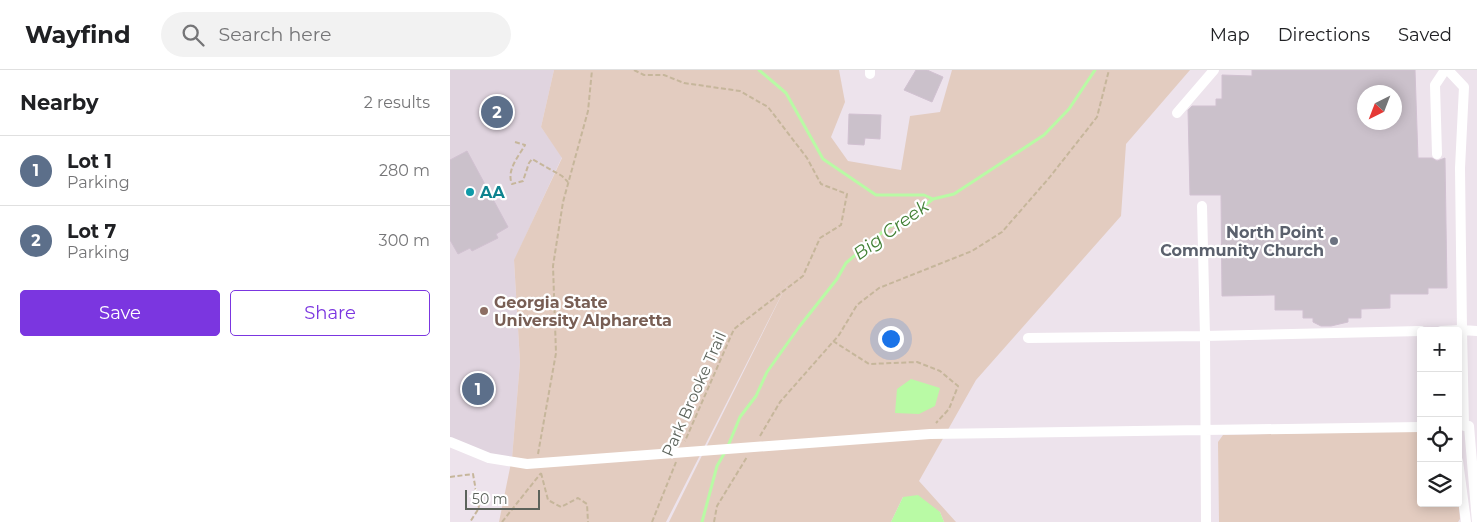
<!DOCTYPE html>
<meta charset="utf-8">
<style>
:root{--surface:#fff;--page:#f2f2f2;--text:#202124;--muted:#757577;--line:#e0e0e0;--accent:#7b36e0}
body{margin:0;font-family:Montserrat,sans-serif;background:var(--page);color:var(--text)}
.controls{position:absolute;right:15px;bottom:15px;display:grid;overflow:hidden;border-radius:5px;box-shadow:0 2px 12px #0003}
.controls button{width:45px;height:45px;display:grid;place-items:center;padding:0;border:0;border-bottom:1px solid var(--line);background:var(--surface);color:var(--text);font:25px sans-serif}
.compass{position:absolute;left:907px;top:15px;width:45px;height:45px;border-radius:50%;background:var(--surface);box-shadow:0 2px 12px #0003;rotate:222deg}
.scale{position:absolute;left:15px;bottom:12px;width:75px;box-sizing:border-box;padding-left:5px;border:2px solid #5c635b;border-top:0;font-size:14px;line-height:18px;white-space:nowrap;color:#5c635b;-webkit-text-stroke:4px #fff;paint-order:stroke}
.you{position:absolute;left:440px;top:268px;width:18px;height:18px;margin:-12px;border:4px solid #fff;border-radius:50%;background:#1a73e8;box-shadow:0 0 0 8px #1a73e833}
.badge{display:grid;place-items:center;width:32px;height:32px;border-radius:50%;background:var(--accent);color:#fff;font-size:16px;font-weight:700}
.pin{position:absolute;translate:-50% -50%;border:2px solid #fff;box-shadow:0 1px 5px #0006}
.list{margin:0;padding:0;list-style:none}
h2{display:flex;justify-content:space-between;align-items:center;height:65px;margin:0;padding:0 20px;font-size:21px}
h2 small{font-size:16px;font-weight:400;color:var(--muted)}
.list li{display:grid;grid-template-columns:32px 1fr auto;gap:15px;align-items:center;box-sizing:border-box;height:70px;padding:0 20px;border-top:1px solid var(--line)}
.list b{display:block;font-size:19px;white-space:nowrap}
.list p{margin:0;font-size:16px;white-space:nowrap;color:var(--muted)}
.list em{font-size:16px;font-style:normal;color:var(--muted)}
.actions{display:flex;gap:10px;padding:15px 20px}
.actions a{flex:1;padding:11px 0;border:1px solid var(--accent);border-radius:5px;text-align:center;font-size:18px;color:var(--accent)}
.actions .main{background:var(--accent);color:#fff}
.icon{flex:none;width:28px;height:28px;fill:none;stroke:currentColor;stroke-width:2;stroke-linecap:round;stroke-linejoin:round}
.map{position:relative;flex:none;width:1027px;height:452px;overflow:hidden}
header{display:flex;align-items:center;gap:30px;box-sizing:border-box;height:70px;padding:0 25px;background:var(--surface);border-bottom:1px solid var(--line)}
header strong{font-size:24px}
nav{display:flex;gap:28px;margin-inline-start:auto;font-size:18px}
.search{width:350px;height:45px;background:var(--page);display:flex;align-items:center;gap:12px;box-sizing:border-box;padding:0 18px;border-radius:28px;color:var(--muted);font-size:19px}
main{display:flex}
aside{flex:1;background:var(--surface)}
.map>svg:first-child{display:block}
</style>
<header>
<strong>Wayfind</strong>
<div class="search"><svg class="icon" aria-label="search" viewBox="0 0 24 24"><circle cx="10" cy="10" r="6"/><path d="M15 15l6 6"/></svg>Search here</div>
<nav><a>Map</a><a>Directions</a><a>Saved</a></nav>
</header>
<main>
<aside>
<h2>Nearby<small>2 results</small></h2>
<ul class="list">
<li><span class="badge" style="background:#5c6f8a">1</span><div><b>Lot 1</b><p>Parking</p></div><em>280 m</em></li>
<li><span class="badge" style="background:#5c6f8a">2</span><div><b>Lot 7</b><p>Parking</p></div><em>300 m</em></li>
</ul>
<div class="actions"><a class="main">Save</a><a>Share</a></div>
</aside>
<div class="map">
<svg width="1027" height="452" viewBox="0 0 1027 452">
<rect width="100%" height="100%" fill="#ede3ec"/>
<path fill="#e0d4df" d="M0,0H104L91,57L112,87L64,191L70,292L62,388H39L0,372Z"/>
<path fill="#e3ccc0" d="M104,0H389L395,32L381,67L398,91L451,100L460,46L490,42L502,0H740L676,74L671,146L526,310L469,411L506,452H494L490,442L453,427L441,452H219L340,208L216,452H49L62,388L70,292L64,190L112,88L91,57Z
M971,361V433H1008V424L1010,449L1008,452H769L768,372L773,365Z"/>
<path fill="#b9faa5" d="M461,309L490,318L485,336L469,344L445,343L447,319Z
M468,425L490,442L494,452H441L453,427Z"/>
<g fill="none" stroke-linecap="round" stroke-linejoin="round">
<path stroke="#b9faa5" stroke-width="3" d="M309,0L336,23L373,89L426,125H474L483,129
M278,376L290,347L306,326L317,302L349,257L387,209L396,193L436,159L461,146L483,129L504,124L594,65L619,39L645,0
M252,452L267,396L275,382"/>
</g>
<path fill="#cbc1cb" stroke="#d1c1d1" fill-rule="evenodd" d="M466,0H477L493,7L482,32L454,20Z
M802,0H965L968,88H982L987,91L995,88L997,218H978V224H940V238L911,239V248H898V252L881,256H871L863,252V248H853V240H825V225L772,226L771,125H740L738,40L742,36H766V29H772V5L802,6ZM914,22H944V52H914Z
M399,44L431,45L430,69L415,68L414,75L398,74Z
M17,81L58,157L46,164L48,168L22,181L20,178L8,184L0,170V90Z"/>
<g fill="none" stroke-linecap="round" stroke-linejoin="round">
<path stroke="#c6b69b" stroke-width="2" stroke-dasharray="5 2.5" stroke-linecap="butt" d="M184,0L194,5H214L234,13L290,21L318,37L357,88L371,114L397,124L391,155L370,168L353,206L284,259L235,371
M65,72L75,75C69,86 56,100 62,114L73,111L79,93L82,89L112,106L118,112
M383,271L419,294L467,292L490,301L508,316L499,339L486,353
M310,366L330,332L389,265L407,235L429,218L522,181L552,162L599,108L647,47L659,0
M88,384L106,283L103,196L113,132L138,41L142,0
M91,403L98,430L111,437L128,428L137,434L138,452
M0,407L23,404L29,438L20,452
M52,452L91,403
M202,452L226,392
M264,452L267,436L297,387"/>
<path stroke="#fff" stroke-width="10" d="M998,0L1014,17L1010,98L1012,260L1027,261
M420,4V0
M727,43L764,0
M987,84L985,15L995,0
M991,261L1012,260L1014,356
M578,268L755,266L752,136
M1019,356L1027,452
M0,372L39,388L77,394L480,364L971,357
M1008,391L1016,452
M756,452L755,266L971,261"/>
</g>
<circle fill="#0f9aa8" stroke="#fff" stroke-width="2" cx="20" cy="122" r="5"/>
<circle fill="#6b7280" stroke="#fff" stroke-width="2" cx="884" cy="171" r="5"/>
<circle fill="#8d6e63" stroke="#fff" stroke-width="2" cx="34" cy="241" r="5"/>
<g text-anchor="middle" dominant-baseline="central" stroke-width="4.5" stroke-linejoin="round" paint-order="stroke">
<g font-size="16" font-weight="bold" fill="#0d838f" stroke="#fff" text-anchor="start">
<text x="30" y="122">AA</text>
</g>
<g font-size="16" font-weight="bold" fill="#5b616d" stroke="#fff" text-anchor="end">
<text x="874" y="162">North Point<tspan x="874" dy="18">Community Church</tspan></text>
</g>
<g font-size="16" font-weight="bold" fill="#785e54" stroke="#fff" text-anchor="start">
<text x="44" y="232">Georgia State<tspan x="44" dy="18">University Alpharetta</tspan></text>
</g>
<g font-size="16" fill="#5c635b" stroke="#fff">
<text transform="translate(244 324) rotate(-66)">Park Brooke Trail</text>
</g>
<g font-size="18" font-style="italic" fill="#428035" stroke="#fff">
<text transform="translate(441 160) rotate(-36)">Big Creek</text>
</g>
</g>
</svg>
<div class="controls">
<button>+</button>
<button>−</button>
<button><svg class="icon" aria-label="locate" viewBox="0 0 24 24"><circle cx="12" cy="12" r="6"/><path d="M12 2v4M12 18v4M2 12h4M18 12h4"/></svg></button>
<button><svg class="icon" aria-label="layers" viewBox="0 0 24 24"><path d="M12 4l9 5-9 5-9-5zM3 14l9 5 9-5"/></svg></button>
</div>
<svg class="compass" viewBox="-18 -18 36 36"><path d="M0-13l5 13h-10z" fill="#e53935"/><path d="M0 13l5-13h-10z" fill="#757577"/></svg>
<div class="scale">50 m</div>
<div class="you"></div>
<div class="pin badge" style="left:28px;top:319px;background:#5c6f8a">1</div>
<div class="pin badge" style="left:47px;top:42px;background:#5c6f8a">2</div>
</div>
</main>
